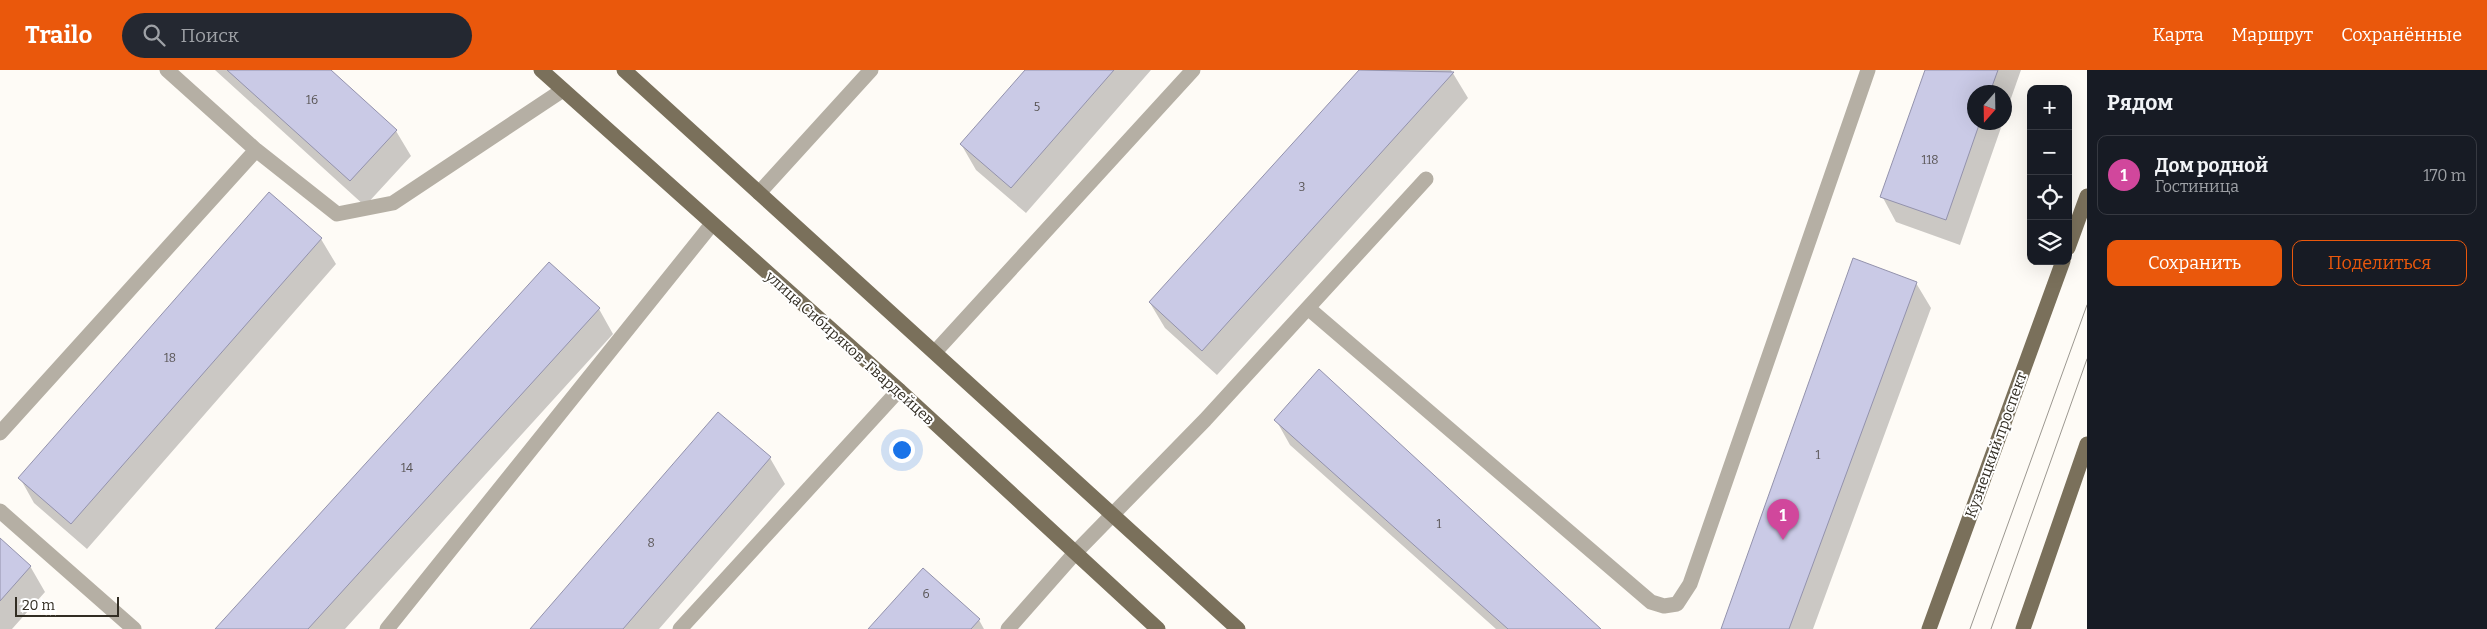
<!DOCTYPE html>
<html lang="ru">
<meta charset="utf-8">
<style>
:root{--surface:#171b24;--page:#242831;--text:#f1f3f6;--muted:#9ea1a6;--line:#363941;--accent:#ea580c}
body{margin:0;font-family:Bitter,serif;background:var(--page);color:var(--text)}
.controls{position:absolute;right:15px;top:15px;display:grid;overflow:hidden;border-radius:10px;box-shadow:0 5px 20px #0002}
.controls button{width:45px;height:45px;display:grid;place-items:center;padding:0;border:0;border-bottom:1px solid var(--line);background:var(--surface);color:var(--text);font:25px sans-serif}
.compass{position:absolute;left:1967px;top:15px;width:45px;height:45px;border-radius:50%;background:var(--surface);box-shadow:0 5px 20px #0002;rotate:200deg}
.scale{position:absolute;left:15px;bottom:12px;width:104px;box-sizing:border-box;padding-left:5px;border:2px solid #322d23;border-top:0;font-size:14px;line-height:18px;white-space:nowrap;color:#322d23;-webkit-text-stroke:4px #fff;paint-order:stroke}
.you{position:absolute;left:901px;top:379px;width:18px;height:18px;margin:-12px;border:4px solid #fff;border-radius:50%;background:#1a73e8;box-shadow:0 0 0 8px #1a73e833}
.badge{display:grid;place-items:center;width:32px;height:32px;border-radius:50%;background:var(--accent);color:#fff;font-size:16px;font-weight:700}
.pin{position:absolute;translate:-50% -41px;filter:drop-shadow(0 1px 2px #0008)}
.pin::after{content:'';position:absolute;top:26px;width:18px;height:15px;background:inherit;clip-path:polygon(0 0,100% 0,50% 100%)}
.list{margin:0;padding:0;list-style:none}
h2{display:flex;justify-content:space-between;align-items:center;height:65px;margin:0;padding:0 20px;font-size:21px}
h2 small{font-size:16px;font-weight:400;color:var(--muted)}
.list li{display:grid;grid-template-columns:32px 1fr auto;gap:15px;align-items:center;box-sizing:border-box;height:80px;margin:0 10px 10px;padding:0 10px;border:1px solid var(--line);border-radius:10px}
.list b{display:block;font-size:19px;white-space:nowrap}
.list p{margin:0;font-size:16px;white-space:nowrap;color:var(--muted)}
.list em{font-size:16px;font-style:normal;color:var(--muted)}
.actions{display:flex;gap:10px;padding:15px 20px}
.actions a{flex:1;padding:11px 0;border:1px solid var(--accent);border-radius:10px;text-align:center;font-size:18px;color:var(--accent)}
.actions .main{background:var(--accent);color:#fff}
.icon{flex:none;width:28px;height:28px;fill:none;stroke:currentColor;stroke-width:2;stroke-linecap:round;stroke-linejoin:round}
.map{position:relative;flex:none;width:2087px;height:559px;overflow:hidden}
header{display:flex;align-items:center;gap:30px;box-sizing:border-box;height:70px;padding:0 25px;background:var(--accent);color:#fff}
header strong{font-size:24px}
nav{display:flex;gap:28px;margin-inline-start:auto;font-size:18px}
.search{width:350px;height:45px;background:var(--page);display:flex;align-items:center;gap:12px;box-sizing:border-box;padding:0 18px;border-radius:28px;color:var(--muted);font-size:19px}
main{display:flex}
aside{flex:1;background:var(--surface)}
.map>svg:first-child{display:block}
</style>
<header>
<strong>Trailo</strong>
<div class="search"><svg class="icon" aria-label="search" viewBox="0 0 24 24"><circle cx="10" cy="10" r="6"/><path d="M15 15l6 6"/></svg>Поиск</div>
<nav><a>Карта</a><a>Маршрут</a><a>Сохранённые</a></nav>
</header>
<main>
<div class="map">
<svg width="2087" height="559" viewBox="0 0 2087 559">
<rect width="100%" height="100%" fill="#fefbf6"/>
<path fill="#0003" d="M215,0H329L396,61L411,86L365,136Z
M1026,0H1151L1026,143L976,100L961,74Z
M1361,0H1451L1468,28L1217,305L1165,258L1150,233Z
M1926,0H2021L2004,48V22H1974V52H2003L1960,175L1896,152L1882,126Z
M321,169L336,194L87,479L34,433L20,408Z
M1916,213L1931,238L1813,559H1722Z
M599,239L613,264L345,559H216Z
M718,344L770,388L785,414L659,559H532Z
M1276,350L1600,559H1496L1290,375Z
M0,470L30,496L45,522L12,559H0Z
M979,550L984,559H870Z"/>
<path fill="#cacae6" stroke="#9392ac" d="M227,0H331L397,60L350,111Z
M1025,0H1114L1011,118L960,74Z
M1359,0L1454,2L1202,281L1149,232Z
M1925,0H1998L1990,22H1974V52H1980L1946,150L1880,127Z
M269,122L322,168L71,454L18,408Z
M1853,188L1917,212L1789,559H1721Z
M549,192L600,238L308,559H215Z
M1319,299L1601,559H1508L1274,350Z
M718,342L771,387L623,559H530Z
M0,468L31,496L0,531Z
M923,498L980,549L971,559H868Z"/>
<g fill="none" stroke-linecap="round" stroke-linejoin="round">
<path stroke="#b5afa4" stroke-width="15" d="M167,0L256,80L337,144L393,133L563,20
M759,123L871,0
M1308,238L1651,532L1664,536L1677,534L1690,514L1868,0
M935,282L1193,0
M0,363L256,80
M0,441L134,559
M387,559L712,154
M680,559L899,320
M1008,559L1075,483L1205,350L1426,109"/>
<path stroke="#7a705b" stroke-width="15" d="M541,0L899,320L1158,559
M624,0L1238,559
M2068,178L2087,126
M1929,559L2063,191
M2023,559L2087,374"/>
<path stroke="#9b9790" stroke-width="1" d="M1970,559L2087,235
M1991,559L2087,289"/>
</g>
<g text-anchor="middle" dominant-baseline="central" stroke-width="4" stroke-linejoin="round" paint-order="stroke">
<g font-size="12" fill="#585454">
<text x="312" y="30">16</text>
<text x="1037" y="37">5</text>
<text x="1930" y="90">118</text>
<text x="1302" y="117">3</text>
<text x="170" y="288">18</text>
<text x="1818" y="385">1</text>
<text x="407" y="398">14</text>
<text x="1439" y="454">1</text>
<text x="651" y="473">8</text>
<text x="926" y="524">6</text>
</g>
<g font-size="15" fill="#322d23" stroke="#fff">
<text transform="translate(850 278) rotate(42)">улица Сибиряков-Гвардейцев</text>
<text transform="translate(1996 375) rotate(-70)">Кузнецкий проспект</text>
</g>
</g>
</svg>
<div class="controls">
<button>+</button>
<button>−</button>
<button><svg class="icon" aria-label="locate" viewBox="0 0 24 24"><circle cx="12" cy="12" r="6"/><path d="M12 2v4M12 18v4M2 12h4M18 12h4"/></svg></button>
<button><svg class="icon" aria-label="layers" viewBox="0 0 24 24"><path d="M12 4l9 5-9 5-9-5zM3 14l9 5 9-5"/></svg></button>
</div>
<svg class="compass" viewBox="-18 -18 36 36"><path d="M0-13l5 13h-10z" fill="#e53935"/><path d="M0 13l5-13h-10z" fill="#9ea1a6"/></svg>
<div class="scale">20 m</div>
<div class="you"></div>
<div class="pin badge" style="left:1783px;top:470px;background:#d1479c">1</div>
</div>
<aside>
<h2>Рядом<small></small></h2>
<ul class="list">
<li><span class="badge" style="background:#d1479c">1</span><div><b>Дом родной</b><p>Гостиница</p></div><em>170 m</em></li>
</ul>
<div class="actions"><a class="main">Сохранить</a><a>Поделиться</a></div>
</aside>
</main>
